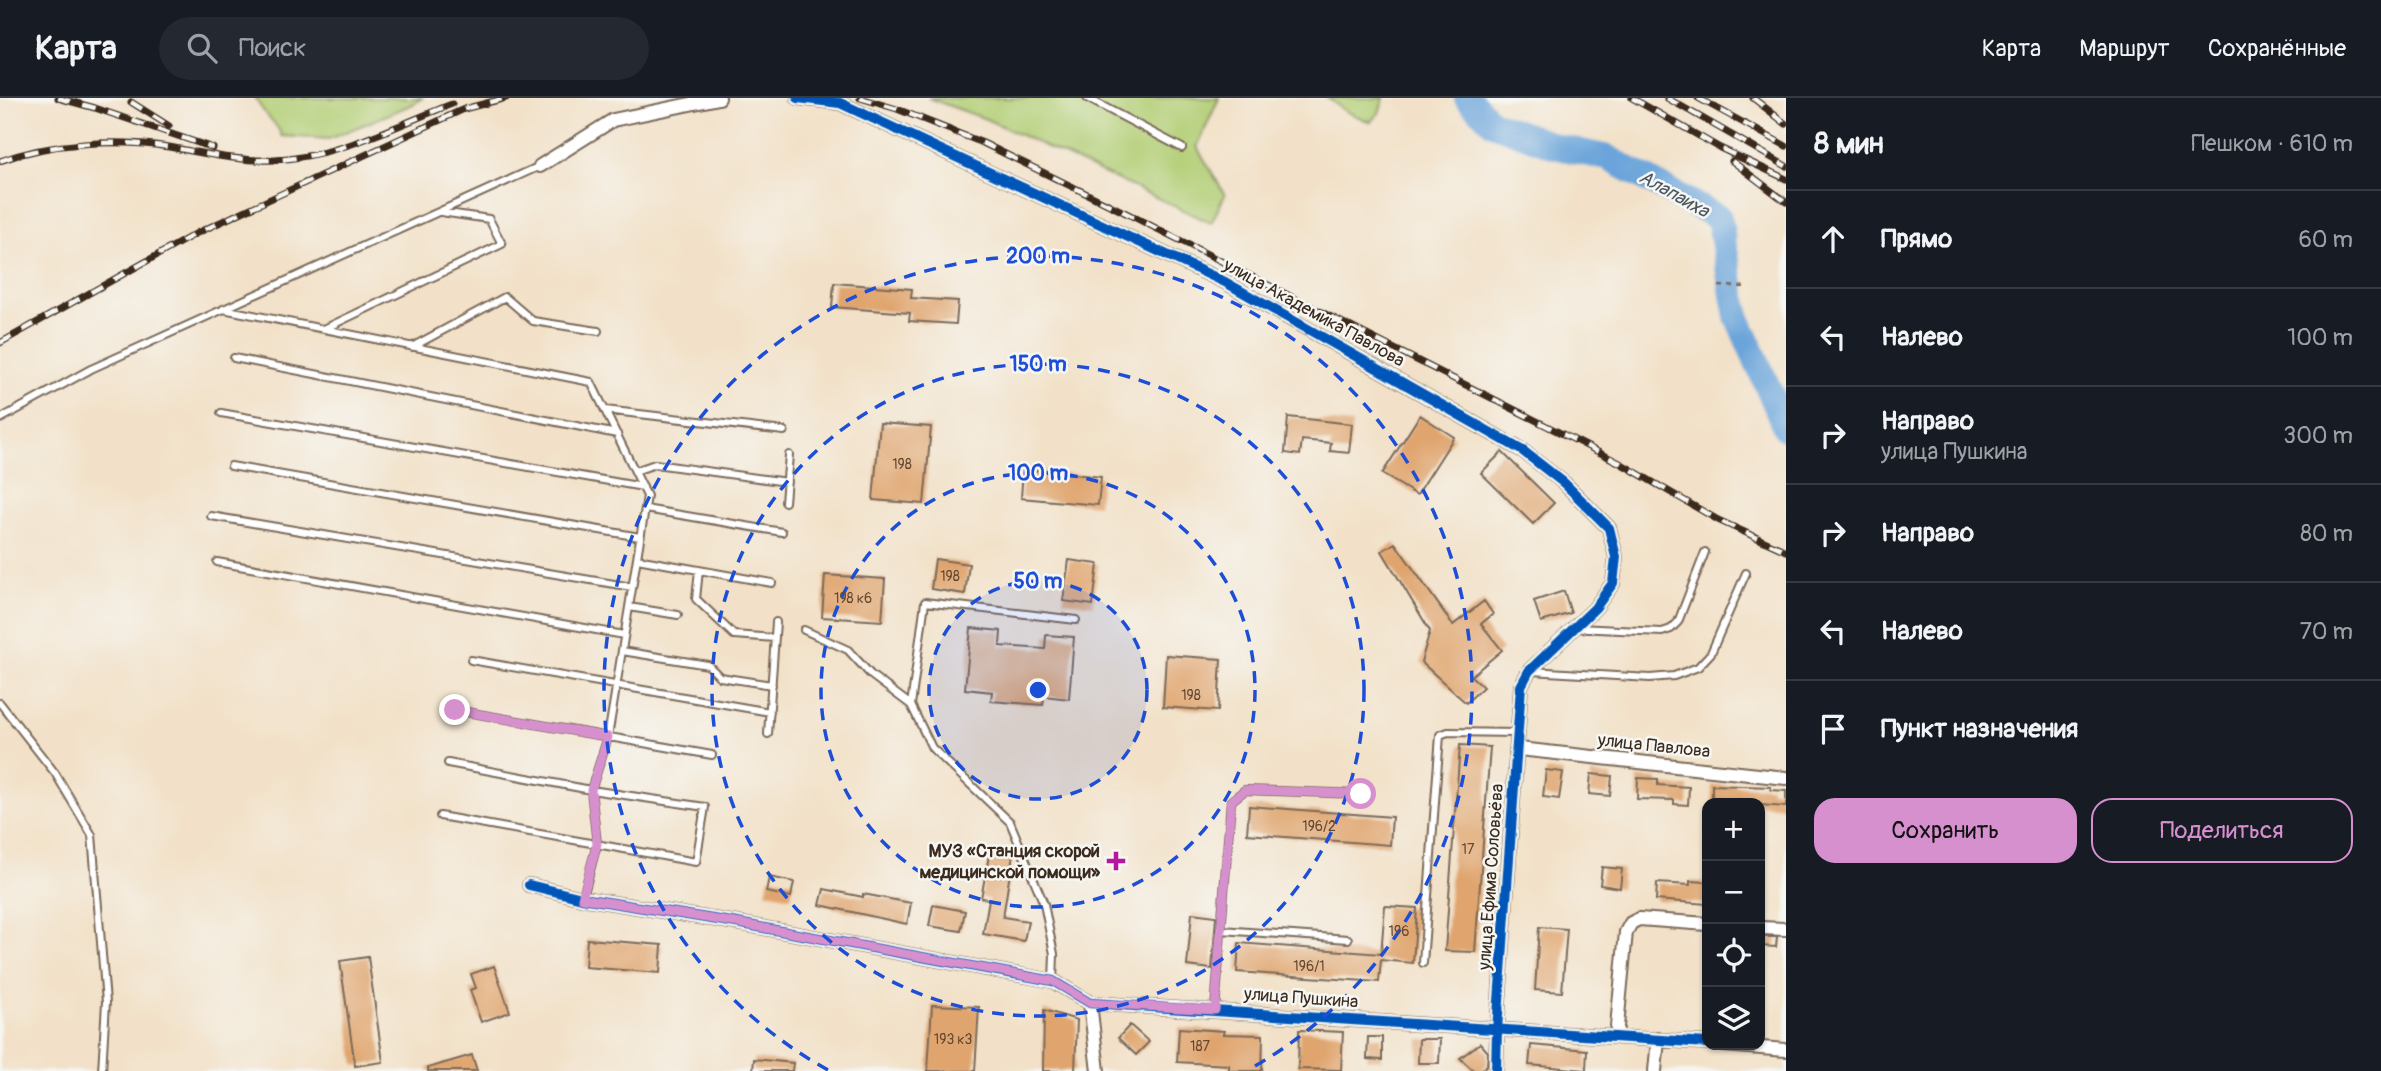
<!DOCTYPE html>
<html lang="ru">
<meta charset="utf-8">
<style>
:root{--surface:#171b24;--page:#242831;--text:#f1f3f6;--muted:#9ea1a6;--line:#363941;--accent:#d690ce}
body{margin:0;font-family:Pangolin,sans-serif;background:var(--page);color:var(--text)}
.controls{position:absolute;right:21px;bottom:21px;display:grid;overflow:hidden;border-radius:14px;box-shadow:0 2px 5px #0004}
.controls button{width:63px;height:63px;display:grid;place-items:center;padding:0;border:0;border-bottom:2px solid var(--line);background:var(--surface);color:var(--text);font:35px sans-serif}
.stop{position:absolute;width:21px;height:21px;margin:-16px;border:5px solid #d690ce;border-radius:50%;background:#fff}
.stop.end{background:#d690ce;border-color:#fff;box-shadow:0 2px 7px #0008}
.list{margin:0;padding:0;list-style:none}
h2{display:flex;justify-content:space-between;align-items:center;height:91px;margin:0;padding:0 28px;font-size:30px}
h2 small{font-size:23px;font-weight:400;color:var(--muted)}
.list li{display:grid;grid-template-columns:46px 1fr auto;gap:21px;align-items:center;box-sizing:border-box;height:98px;padding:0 28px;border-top:2px solid var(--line)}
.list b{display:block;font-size:26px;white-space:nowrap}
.list p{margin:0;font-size:23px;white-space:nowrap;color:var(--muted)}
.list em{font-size:23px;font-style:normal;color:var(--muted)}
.actions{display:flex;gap:14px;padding:21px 28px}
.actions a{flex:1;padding:16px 0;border:2px solid var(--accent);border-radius:21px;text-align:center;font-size:24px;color:var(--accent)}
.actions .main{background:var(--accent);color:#111}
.icon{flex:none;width:38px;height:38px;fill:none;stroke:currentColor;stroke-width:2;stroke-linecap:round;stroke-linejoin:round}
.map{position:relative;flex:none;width:1786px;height:973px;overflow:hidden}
header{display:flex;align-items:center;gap:42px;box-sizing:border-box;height:98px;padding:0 35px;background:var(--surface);border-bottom:2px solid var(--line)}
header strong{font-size:33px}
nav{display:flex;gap:38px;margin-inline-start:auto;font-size:24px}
.search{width:490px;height:63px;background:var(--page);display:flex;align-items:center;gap:18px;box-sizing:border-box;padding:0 24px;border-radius:38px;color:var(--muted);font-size:26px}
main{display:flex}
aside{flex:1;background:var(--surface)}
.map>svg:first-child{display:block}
</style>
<header>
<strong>Карта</strong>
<div class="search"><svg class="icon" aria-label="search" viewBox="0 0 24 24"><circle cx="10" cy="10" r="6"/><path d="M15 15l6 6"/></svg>Поиск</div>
<nav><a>Карта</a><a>Маршрут</a><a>Сохранённые</a></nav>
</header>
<main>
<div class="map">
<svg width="1786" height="973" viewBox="0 0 1786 973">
<rect width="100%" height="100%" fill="#f6f6f2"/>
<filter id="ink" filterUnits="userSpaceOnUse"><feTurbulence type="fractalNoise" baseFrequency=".0143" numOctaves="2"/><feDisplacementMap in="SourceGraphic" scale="14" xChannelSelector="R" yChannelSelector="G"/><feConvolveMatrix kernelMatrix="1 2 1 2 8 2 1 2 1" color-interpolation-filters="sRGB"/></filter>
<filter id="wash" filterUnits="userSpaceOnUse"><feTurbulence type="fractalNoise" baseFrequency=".00686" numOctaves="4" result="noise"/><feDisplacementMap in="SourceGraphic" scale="28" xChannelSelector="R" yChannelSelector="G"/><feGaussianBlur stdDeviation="1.57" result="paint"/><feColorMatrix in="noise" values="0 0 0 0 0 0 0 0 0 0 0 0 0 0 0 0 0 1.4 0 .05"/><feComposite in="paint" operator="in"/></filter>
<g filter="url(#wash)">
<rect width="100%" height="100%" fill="#f2e1c8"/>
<path fill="#b2ce74" stroke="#767c49" stroke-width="2" d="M256,0H422L413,6L329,41L282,38C275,21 262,17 256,0Z
M928,0H1219L1197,49L1225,97L1211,125L986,21Z
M1328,0H1384L1379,15L1370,24L1345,13Z"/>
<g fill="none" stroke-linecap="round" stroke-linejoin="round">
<path stroke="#6aa4da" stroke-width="26" d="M1467,0L1493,25L1555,48L1608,60L1719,120L1737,218L1786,331"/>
</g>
<g id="blocks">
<path fill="#e0a56e" d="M834,185L912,191L911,200L958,203L956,226L909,223L910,215L832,209Z
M1420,317L1454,339L1417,397L1382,376Z
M1288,319L1352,326L1349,355L1330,353L1331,345L1302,342L1300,357L1285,355Z
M880,325L931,329L924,406L873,402Z
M1502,354L1554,405L1533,426L1481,375Z
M1023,371L1101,379L1098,407L1021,400Z
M1395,445L1453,527L1484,503L1493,516L1481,526L1502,552L1471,578L1483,589L1466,605L1421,564L1430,533L1382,453Z
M935,461L969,466L965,496L931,491Z
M1069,462L1098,466L1093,507L1063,503Z
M825,477L885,481L882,523L822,519Z
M1564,493L1571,515L1541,524L1534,503Z
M971,530L1001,533L1000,548L1045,551L1046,537L1074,539L1069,601L1044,598L1043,607L991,603L992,594L965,591Z
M1166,557L1221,561L1218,613L1163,609Z
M1460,647L1490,649L1475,854L1445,853Z
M1546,672L1563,674L1559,701L1543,699Z
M1591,676L1612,678L1610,698L1589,696Z
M1638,680L1658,681V687L1689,689L1688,707L1674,706V702L1637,701Z
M1712,687L1771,689V692L1786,693V709L1760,707V705H1712Z
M1249,708L1392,719L1390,747L1247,736Z
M990,752L1013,756L1003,819L1028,823L1024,843L983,836L989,801L981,800Z
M1602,769L1622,771L1620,790L1600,787Z
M769,779L794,784L791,799L766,794Z
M1690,783L1707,784V806L1656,802L1657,785L1690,787Z
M824,791L863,799V796L911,805L907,826L820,807Z
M933,807L965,813L961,833L929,828Z
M1385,808L1417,810L1413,865L1381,862L1379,884L1237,874L1239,845L1381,856Z
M1192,815L1216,818L1212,871L1187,868Z
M1539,829L1567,831L1562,894L1535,892Z
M1761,839H1777L1776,849L1760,848Z
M587,841L662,847L660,875L585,869Z
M368,859L383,964L355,968L340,863Z
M494,868L510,914L481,924L470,892L476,890L471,876Z
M932,907L979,909L975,973H928Z
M1044,912L1077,922L1075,973H1043Z
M1130,927L1149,944L1136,957L1118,940Z
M1179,930L1224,933L1223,936L1263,937L1262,973H1229V967L1177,964Z
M1299,932L1343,934L1341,972L1298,971Z
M1368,939H1382V962L1367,961Z
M1419,941H1440L1439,965H1418Z
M1480,945L1488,954L1487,967L1480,973H1474L1460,960Z
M1531,947L1587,952L1586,972L1529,967Z
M472,957L477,973H428V970Z
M754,961L793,965L792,973H753Z"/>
</g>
</g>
<g filter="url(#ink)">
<use href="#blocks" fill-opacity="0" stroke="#7b6a5a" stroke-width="2"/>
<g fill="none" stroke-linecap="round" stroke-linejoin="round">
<defs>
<path id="lane" d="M1087,0L1182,50
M223,211L591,284L647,398L608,639L591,692L597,746L583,799
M326,230L502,146L489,121L441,114
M412,249L505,199L533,223L598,233
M234,260L617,336
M605,312L784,333
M221,315L643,389
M0,321L91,271L540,68
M231,368L640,439
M635,373L655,366L787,384
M785,404L789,357
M645,411L782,434
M211,418L632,489
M637,461L772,485
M217,464L624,537
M699,472L696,501L734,537L775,540
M629,509L678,517
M1577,530L1662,534L1671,531L1678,524L1705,454
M804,532L848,552L871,577L911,607
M622,553L708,567L720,579L772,587
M471,562L770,614
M1531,573L1650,580L1674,578L1698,569L1711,555L1746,475
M0,605L55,675L92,737L106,904L102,973
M455,612L712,657
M768,636L776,524
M440,718L696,764L705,709L591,692L448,665
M1222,832L1348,841
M1423,865L1440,637L1448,634L1517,635
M1053,883L1054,856L1044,806L1010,724L932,650L911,607L925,504L1076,522
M1215,912L1231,703L1245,692L1361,696"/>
<path id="street" d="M798,0L840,5L1225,184L1523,353L1564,385L1609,430L1616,459L1613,485L1595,510L1529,573L1521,588L1497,932L1496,973
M540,68L613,22L719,0
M1519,651L1786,680
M529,787L582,800L737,825L1053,883L1090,905L1707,945
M1760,830L1786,831
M1090,905L1098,973
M1616,939L1626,834L1631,825L1639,821L1707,826
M1724,947L1786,952
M1655,973L1658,941"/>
</defs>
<use href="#lane" stroke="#7b6a5a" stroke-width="10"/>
<use href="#street" stroke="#7b6a5a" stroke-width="16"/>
<path stroke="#7b6a5a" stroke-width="2.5" stroke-dasharray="5 5" stroke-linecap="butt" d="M1719,188L1749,189"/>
<use href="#lane" stroke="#fff" stroke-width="6"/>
<use href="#street" stroke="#fff" stroke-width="12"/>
<defs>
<path id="rail" d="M58,0L95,10L213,50
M860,0L897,11L983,45L1126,115L1620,365L1718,422L1786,453
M1632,0L1720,50L1786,81
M1667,0L1786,68
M1698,0L1786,48
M1753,0L1786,26
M131,4L169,28
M0,63C52,44 115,41 169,49C204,55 239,64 275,62C337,59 395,28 452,6
M1732,63L1786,104
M0,245L197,135L464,11L506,0"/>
</defs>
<use href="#rail" stroke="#3b2a1e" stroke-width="7"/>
<use href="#rail" stroke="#f6f6f2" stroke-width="4.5" stroke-dasharray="13" stroke-linecap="butt"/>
<defs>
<path id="cycleway" d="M798,0L840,5L1225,184L1523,353L1564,385L1609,430L1616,459L1613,485L1595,510L1529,573L1521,588L1497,932L1496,973
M529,787L582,800L737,825L1053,883L1090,905L1707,945"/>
</defs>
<use href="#cycleway" stroke="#f6f6f2" stroke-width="15"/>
<use href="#cycleway" stroke="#0057b8" stroke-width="10"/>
</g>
</g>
<g fill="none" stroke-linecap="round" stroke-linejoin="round" filter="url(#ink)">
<path stroke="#d690ce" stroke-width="9" d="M455,612L608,639L591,692L597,746L582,800L737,825L1053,883L1090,905L1215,912L1231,703L1245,692L1361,696"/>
</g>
<circle cx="1038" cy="592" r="109" fill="#1d4ed8" fill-opacity=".12"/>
<g fill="none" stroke="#1d4ed8" stroke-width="3.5" stroke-dasharray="12 9">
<circle cx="1038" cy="592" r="109"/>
<circle cx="1038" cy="592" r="217"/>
<circle cx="1038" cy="592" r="326"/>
<path d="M828 972A434 434 0 1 1 1248 972"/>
</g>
<path fill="#b5179e" stroke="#f6f6f2" stroke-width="2.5" d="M1112.5 752.5h7v7h7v7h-7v7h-7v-7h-7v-7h7z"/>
<g text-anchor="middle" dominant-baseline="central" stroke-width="5" stroke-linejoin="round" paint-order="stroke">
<g font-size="14" fill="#644932">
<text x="902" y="366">198</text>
<text x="950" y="478">198</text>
<text x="853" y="500">198 к6</text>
<text x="1191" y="597">198</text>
<text x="1319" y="728">196/2</text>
<text x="1468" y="751">17</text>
<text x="1399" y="833">196</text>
<text x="1309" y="868">196/1</text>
<text x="953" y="941">193 к3</text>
<text x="1200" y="948">187</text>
</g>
<g font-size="18" fill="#3b2a1e" stroke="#f6f6f2">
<text transform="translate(1314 215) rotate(29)">улица Академика Павлова</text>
<text transform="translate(1654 648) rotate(6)">улица Павлова</text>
<text transform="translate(1491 779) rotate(-86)">улица Ефима Соловьёва</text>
<text transform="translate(1301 900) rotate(4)">улица Пушкина</text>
</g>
<g font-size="18" font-weight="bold" fill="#3b2a1e" stroke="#f6f6f2" text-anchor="end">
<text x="1100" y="753">МУЗ «Станция скорой<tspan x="1100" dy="21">медицинской помощи»</tspan></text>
</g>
<g font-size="19" font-style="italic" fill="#4b5560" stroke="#f6f6f2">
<text transform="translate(1674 96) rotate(29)">Алапаиха</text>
</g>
</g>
<circle cx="1038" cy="592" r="10" fill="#1d4ed8" stroke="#f6f6f2" stroke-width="3.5"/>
<g font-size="21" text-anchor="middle" font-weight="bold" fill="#1d4ed8" stroke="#f6f6f2" stroke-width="5" stroke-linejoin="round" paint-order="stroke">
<text x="1038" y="165">200 m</text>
<text x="1038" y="273">150 m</text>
<text x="1038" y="382">100 m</text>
<text x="1038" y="490">50 m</text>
</g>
</svg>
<div class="controls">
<button>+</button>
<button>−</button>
<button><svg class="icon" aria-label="locate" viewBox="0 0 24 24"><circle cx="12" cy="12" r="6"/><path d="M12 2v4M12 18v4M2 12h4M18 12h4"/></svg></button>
<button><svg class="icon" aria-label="layers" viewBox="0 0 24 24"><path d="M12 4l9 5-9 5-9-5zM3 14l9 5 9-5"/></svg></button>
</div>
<div class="stop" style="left:1361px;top:696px"></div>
<div class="stop end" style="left:455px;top:612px"></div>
</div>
<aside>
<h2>8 мин<small>Пешком · 610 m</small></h2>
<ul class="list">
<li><svg class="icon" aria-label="ahead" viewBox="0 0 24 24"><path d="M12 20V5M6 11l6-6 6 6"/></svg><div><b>Прямо</b></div><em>60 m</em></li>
<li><svg class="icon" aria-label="left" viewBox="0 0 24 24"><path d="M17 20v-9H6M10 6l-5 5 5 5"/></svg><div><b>Налево</b></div><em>100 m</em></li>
<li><svg class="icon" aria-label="right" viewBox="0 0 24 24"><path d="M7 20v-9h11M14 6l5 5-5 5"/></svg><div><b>Направо</b><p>улица Пушкина</p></div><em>300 m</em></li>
<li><svg class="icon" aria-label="right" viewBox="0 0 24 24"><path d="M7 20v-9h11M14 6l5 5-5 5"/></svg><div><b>Направо</b></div><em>80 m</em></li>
<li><svg class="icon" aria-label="left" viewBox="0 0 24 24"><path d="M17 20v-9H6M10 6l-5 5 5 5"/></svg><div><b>Налево</b></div><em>70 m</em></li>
<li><svg class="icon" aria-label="arrive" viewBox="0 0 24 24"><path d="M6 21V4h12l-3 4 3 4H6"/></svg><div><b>Пункт назначения</b></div></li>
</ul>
<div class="actions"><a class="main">Сохранить</a><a>Поделиться</a></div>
</aside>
</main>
